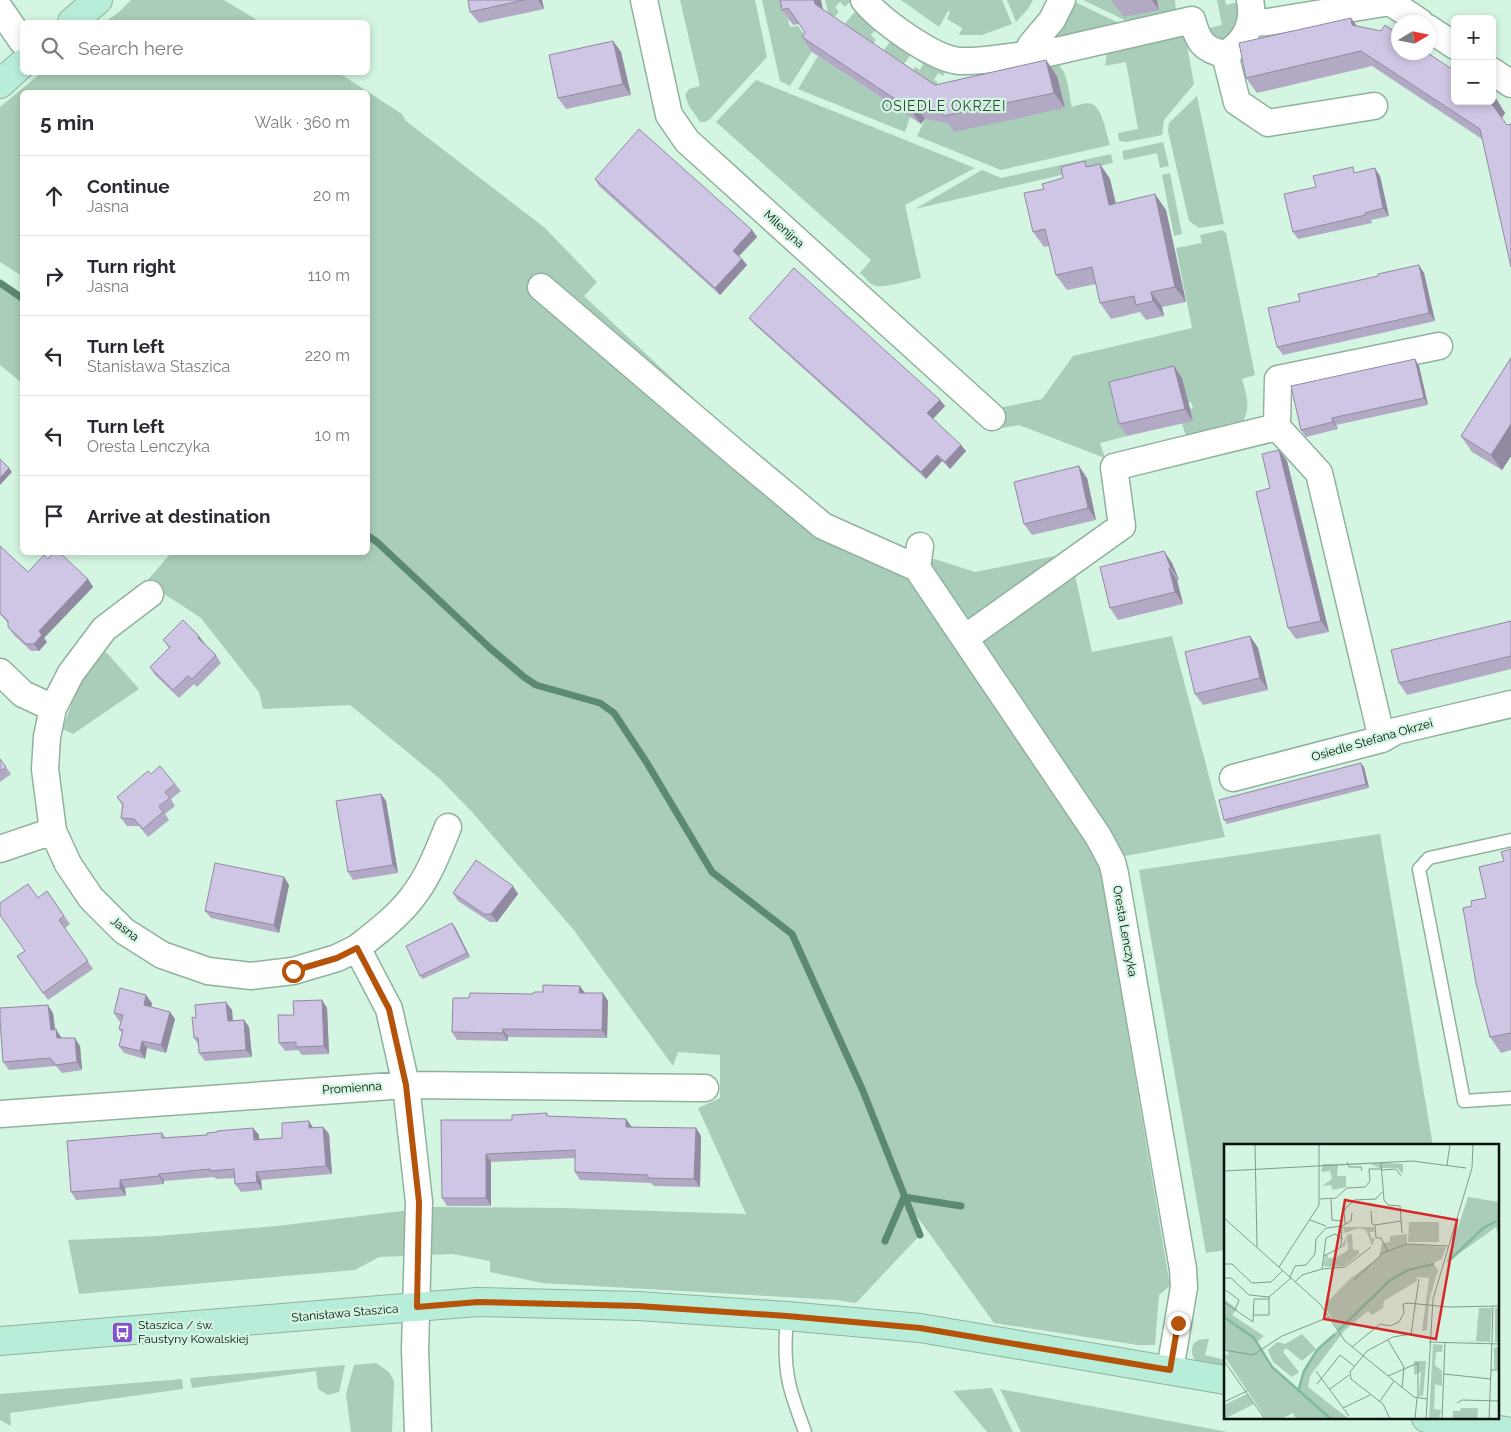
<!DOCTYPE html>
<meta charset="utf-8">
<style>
:root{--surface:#fff;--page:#f2f2f3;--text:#2b2b33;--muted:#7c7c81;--line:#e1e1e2}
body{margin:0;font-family:Raleway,sans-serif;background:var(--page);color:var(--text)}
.controls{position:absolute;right:15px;top:15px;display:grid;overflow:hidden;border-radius:8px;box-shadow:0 2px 8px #0003}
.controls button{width:45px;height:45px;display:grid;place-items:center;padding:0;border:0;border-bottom:1px solid var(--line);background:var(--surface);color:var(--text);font:25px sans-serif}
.compass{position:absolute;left:1391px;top:15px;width:45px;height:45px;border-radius:50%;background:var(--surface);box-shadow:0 2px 8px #0003;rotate:80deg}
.stop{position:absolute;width:15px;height:15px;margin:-11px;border:4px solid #b45309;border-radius:50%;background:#fff}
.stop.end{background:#b45309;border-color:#fff;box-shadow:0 1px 5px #0008}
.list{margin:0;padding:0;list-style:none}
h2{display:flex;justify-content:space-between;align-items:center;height:65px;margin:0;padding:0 20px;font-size:21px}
h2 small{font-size:16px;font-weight:400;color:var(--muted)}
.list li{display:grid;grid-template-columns:32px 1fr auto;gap:15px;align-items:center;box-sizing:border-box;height:80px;padding:0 20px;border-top:1px solid var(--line)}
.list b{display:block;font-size:19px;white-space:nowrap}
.list p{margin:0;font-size:16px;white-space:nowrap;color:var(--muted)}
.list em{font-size:16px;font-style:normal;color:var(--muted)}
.icon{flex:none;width:28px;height:28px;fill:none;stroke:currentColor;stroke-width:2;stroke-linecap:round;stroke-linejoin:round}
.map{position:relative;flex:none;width:1511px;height:1432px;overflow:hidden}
.search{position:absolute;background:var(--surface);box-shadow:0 2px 8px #0003;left:20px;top:20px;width:350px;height:55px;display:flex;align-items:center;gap:12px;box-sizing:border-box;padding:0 18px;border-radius:8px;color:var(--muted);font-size:19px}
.panel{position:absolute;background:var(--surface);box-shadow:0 2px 8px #0003;left:20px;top:90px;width:350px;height:465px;border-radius:8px}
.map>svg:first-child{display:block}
</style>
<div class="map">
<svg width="1511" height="1432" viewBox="0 0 1511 1432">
<rect width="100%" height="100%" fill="#d3f5e1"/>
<path fill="#a9cdb9" d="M131,0H224L260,22H105L119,12Z
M680,0H755L767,57L710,119L705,122H700L689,106L685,95L689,89L700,86Z
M762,0H783L790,27L798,26L814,48L790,86L780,81Z
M825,0H852L845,7L840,2L835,7L839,12L830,21Z
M901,0H1002L1012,24L982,35H959L962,28L947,19L950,12L948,11L939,27Z
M1007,0H1033L1028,9L1016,22Z
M1083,0H1120L1159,10L1157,0H1175L1176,11L1135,25Z
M1217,0H1225L1226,5L1242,1L1241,19L1225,42H1216L1205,29L1222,25Z
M1073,1L1127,27L1056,43L1048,36Z
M859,7L876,29L871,35L876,40L870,47L842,27Z
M1181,33L1187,37L1190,44L1187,45L1194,84L1164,120L1162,135L1126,142L1119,141L1118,133L1138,129L1126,62L1105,66L1107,53Z
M892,39L912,53L901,68L881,54Z
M818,56L910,117L905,132L798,89Z
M920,57L948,67L943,76L938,73L934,80L938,82L933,90L911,75L915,67L920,70L923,64L918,61Z
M1036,61C1042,62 1050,62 1056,64C1068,68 1069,96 1072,107C1078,105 1087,102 1092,104C1102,107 1107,136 1110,145L1001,170L917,136L925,119L953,125L1065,108L1056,73L1039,76Z
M41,73H339L402,114L406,121L545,228L597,282L584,296L813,510L878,541L975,572L1070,553L1092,652L1172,636L1225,837L1099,861L1170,1286L1159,1295L1155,1345H1138L994,1323L905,1200L920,1235L856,1303L836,1300L542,1283L490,1272V1261L453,1254L379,1257L355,1270L79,1294L68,1240L158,1236L277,1226L435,1207L564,1208L746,1214L698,1108L720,1098V1055L678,1052L673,1066L573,929L473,813L439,778L350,705L263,709L259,692L201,618L146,582L171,553L368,552V92H22V276L0,262V107Z
M756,80L975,168L905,205L921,278C912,280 884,288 876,286C870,285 865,277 860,273L871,260L716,122Z
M1197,96L1224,224L1199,228L1189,221L1168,131L1169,123Z
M1163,142L1169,166L1160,168L1157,153L1124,160L1122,151Z
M1111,154L1113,163L915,209L982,170L1001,178Z
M1170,173L1182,234L1174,236L1162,175Z
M1222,230L1226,233L1255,375L1242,379C1248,400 1251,408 1240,428L1187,440L1182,423L1193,421L1190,409L1193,408L1191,402L1188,403L1182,378L1117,394L1127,436L1100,443L1105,458L1019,425L1002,428L995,418L999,408L1042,399L1073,356L1192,328L1176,248L1202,243L1200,235Z
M0,283L22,298V383L0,365Z
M101,650L107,653L139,689L73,734L63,729C72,699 82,676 101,650Z
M1380,834L1433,1146H1225V1250L1206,1253L1139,870Z
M1209,1339L1205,1355L1225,1360V1366C1217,1365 1205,1365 1197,1361C1190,1357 1190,1345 1197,1341C1200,1339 1205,1339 1209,1339Z
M376,1363L389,1372L394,1381L392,1432H351L346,1394L354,1365Z
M345,1365L339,1392L328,1395L318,1389L316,1371L192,1388L190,1378Z
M182,1379L183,1389L10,1413L11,1426L0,1420V1394Z
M992,1388L1013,1432H987L953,1391Z
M1000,1389L1228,1432H1021Z"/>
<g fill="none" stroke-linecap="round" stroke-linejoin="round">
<path stroke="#5c8971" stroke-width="7" d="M0,283L22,298
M368,536L377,542L491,649L524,677L536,685L600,703L614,713L647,763L712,872L792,934L863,1091L920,1235
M885,1241L904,1197L961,1206"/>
<defs>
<path id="lane" d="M1511,840L1429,858L1419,869L1464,1101L1511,1098
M787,1316C785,1341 784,1366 791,1391C795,1405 800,1418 805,1432"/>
<path id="street" d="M644,0L669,115L687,141L992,417
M864,0C880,20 933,59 960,61C989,62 1018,54 1048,53L1192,20C1198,41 1203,50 1225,54L1237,102L1268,123L1374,106
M0,9L22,41
M1251,23L1268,22L1390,2L1420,22
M1428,28L1455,46
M1027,54L1031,45L1052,20L1062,0
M1225,54C1245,43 1255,23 1250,0
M1492,71L1511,84
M541,287L739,456L823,526L917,568
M1277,427L1278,379L1439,346
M920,546L917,568L1098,836L1112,862L1115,874L1183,1269L1184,1287L1170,1370
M965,638L1122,526L1114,467L1277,427L1319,473L1382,739
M0,672L23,694L53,708L47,737L45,769L53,831L68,864L91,898L124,931L162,955L208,971L251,976L293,971L337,958L357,948L389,1009L406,1085L419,1202L415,1350L418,1432
M53,708L71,673L104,629L150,594
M1233,778L1382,739L1396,731L1511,704
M0,849L53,831
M357,948C376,933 396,918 411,899C428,878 438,852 448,827
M0,1114L406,1085L705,1088"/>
<path id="secondary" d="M72,22L98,0
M0,84L22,64
M0,1341L477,1302L638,1306L787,1316L920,1328L1225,1380
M1426,1418L1511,1432"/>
</defs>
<use href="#lane" stroke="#91b19f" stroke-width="15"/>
<use href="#street" stroke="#91b19f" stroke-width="29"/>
<use href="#secondary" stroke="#91b19f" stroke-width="30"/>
<use href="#lane" stroke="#fff" stroke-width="12"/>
<use href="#street" stroke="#fff" stroke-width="26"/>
<use href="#secondary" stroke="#b8edda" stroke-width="28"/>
</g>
<path fill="#b2a9c4" d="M468,0H542L544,9L479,23L470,12Z
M780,0L823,10L935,85L1046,60L1057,76L1065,108L954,132L949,124L925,119L921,124L812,52L802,37L805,32L799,24L793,25L782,10Z
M1111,0H1157L1159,10L1124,17Z
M1351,18L1356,26L1495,97L1505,113L1482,139L1372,66L1257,93L1246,78Z
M613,41L621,52L631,95L566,109L558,98Z
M1100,164L1110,179L1116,203L1166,210L1186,302L1162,307L1164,316L1146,320L1140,312L1111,319L1100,303L1096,284L1067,290L1056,275L1049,246L1044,247L1033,232L1044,189L1063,178L1088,166Z
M1356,173L1380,176L1389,216L1371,220L1372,223L1298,239L1293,232L1316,187Z
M595,179L752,230L757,237L739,256L742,259L747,265L720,295L599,186Z
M1424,273L1435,321L1283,355L1277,347Z
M749,318L940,400L945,406L933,419L966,451L950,469L942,461L926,479L754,324Z
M1511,358V456L1502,470L1472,452L1461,436Z
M1415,359L1419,366L1428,405L1336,425L1338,429L1306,437L1301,430Z
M1174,366L1182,378L1193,421L1127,436L1119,424Z
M1279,450L1287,461L1329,632L1296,639L1288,628L1270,488Z
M1087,478L1096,520L1032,535L1024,524Z
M0,546L28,572L48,559L88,579L93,587L44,638L47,642L39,651H31L14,635L8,627V623L0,614Z
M1164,551L1172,563L1179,580H1177L1183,604L1118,620L1110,608Z
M1511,621V669L1407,695L1399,683Z
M1250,636L1258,648L1268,690L1203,705L1195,694Z
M163,640L205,644L216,655L221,663L197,687L194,684L179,698L155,675L150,667L169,648Z
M0,759L11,774L0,782Z
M1364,767L1369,788L1227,824L1224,820Z
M151,774L175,784L181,791L171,799L175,806L165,814L169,820L148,837L139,826H127L121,818L122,805L117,797Z
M381,794L386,801L398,873L353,880L348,872Z
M1511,849V1050L1501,1053L1490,1037L1472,906L1486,898Z
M284,877L289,885L279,933L211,918L205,911Z
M47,891L70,924L65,928L93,969L48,1000L17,956L25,951L38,898Z
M453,893L518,894L497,922H490L458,901Z
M455,927L470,957L423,979L420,976Z
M585,993L608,1001L607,1038L508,1037V1041L457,1040L452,1032L469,998L533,994Z
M322,1000L327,1008L329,1054L302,1055L298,1050L285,1051L279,1043L294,1015Z
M152,1003L151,1007L170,1012L175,1019L166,1053L147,1048L145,1059L124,1053L119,1046L122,1033L119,1029L121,1021H119L114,1013Z
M232,1010L233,1020H244L249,1027L252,1057L205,1061L199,1053V1045L194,1038L196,1018Z
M53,1013L55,1029L61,1037L62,1038L80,1046L82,1070L62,1073L56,1066L9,1070L3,1062Z
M549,1116L632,1127L696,1128L701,1136L700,1187L654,1186L651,1183L580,1180L575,1172V1158L491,1162V1206H447L442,1198L512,1120Z
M323,1127L329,1134L332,1174L261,1180L262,1190L241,1192L235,1184V1178L216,1179L214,1177L164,1181V1184L125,1188L126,1196L76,1200L71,1192L162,1133L166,1138L207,1135L253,1128L259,1135V1139L282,1138L313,1128Z"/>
<path fill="#918aa0" d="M538,0H542L544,9Z
M814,0H821L825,19L815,4Z
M1152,0H1157L1159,10Z
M1351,18L1362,33L1352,25Z
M613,41L621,52L631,95L623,84Z
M1046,60L1057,76L1065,108L1054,93Z
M1495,97L1505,113L1502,118L1491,103Z
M915,104L925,119L921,124L910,109Z
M1100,164L1110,179L1119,220L1109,205Z
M1375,168L1380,176L1389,216L1383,208Z
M1155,194L1166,210L1186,302L1175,287Z
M752,230L757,237L738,257L733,251Z
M742,259L747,265L720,295L715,288Z
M1419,265L1424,273L1435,321L1429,313Z
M1151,292L1162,307L1164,316L1153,301Z
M1415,359L1419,366L1428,405L1424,398Z
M1174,366L1182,378L1193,421L1185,409Z
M940,400L945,406L932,420L927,413Z
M1332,418L1336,425L1338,429L1333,422Z
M1511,424V456L1502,470L1491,455Z
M961,445L966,451L950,469L945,462Z
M1279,450L1287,461L1329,632L1321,621Z
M937,455L942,461L926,479L921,472Z
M1079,466L1087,478L1096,520L1088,508Z
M9,468L12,472L0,485V478Z
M1164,551L1172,563L1179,580L1171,568Z
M1169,568L1177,580L1183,604L1175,592Z
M88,579L93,587L44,638L47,642L39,651L34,644L39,631Z
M199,636L205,644L203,646L198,638Z
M1250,636L1258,648L1268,690L1260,678Z
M1361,763L1364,767L1369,788L1366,784Z
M381,794L386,801L398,873L393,865Z
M284,877L289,885L279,933L274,925Z
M513,886L518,894L497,922L491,914Z
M452,923L455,927L470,957L467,953Z
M580,986L585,993H579Z
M603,993L608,1001L607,1038L602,1030Z
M146,995L152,1003L150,1013L144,1005Z
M322,1000L327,1008L329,1054L324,1046Z
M226,1002L232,1010L233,1029L228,1021Z
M48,1005L53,1013L56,1037L51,1030Z
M170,1012L175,1019L166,1053L161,1045Z
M244,1020L249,1027L252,1057L246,1050Z
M56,1029L61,1037L63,1046L57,1038Z
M503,1029L508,1037V1041L503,1033Z
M75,1038L80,1046L82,1070L77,1062Z
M142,1041L147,1048L145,1059L140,1051Z
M626,1119L632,1127H626Z
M309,1121L314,1129L309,1128Z
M323,1127L329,1134L332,1174L326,1166Z
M253,1128L259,1135L260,1148L254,1140Z
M696,1128L701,1136L700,1187L694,1179Z
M486,1154L491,1162V1206L486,1198Z
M256,1172L261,1180L262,1190L257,1182Z
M159,1174L164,1181V1184L159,1176Z
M120,1180L125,1188L126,1196L120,1188Z"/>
<path fill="#cfc5e4" stroke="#918aa0" d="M468,0H524L470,12Z
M780,0H814L815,4L935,85L1046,60L1054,93L943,116L942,110L915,104L910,109L802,37L805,32L788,8L782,10Z
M1351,18L1352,25L1381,31L1385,25L1398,34V52H1426L1455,71V101H1492L1491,103L1507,125L1511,124V267L1480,129L1361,51L1246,78L1239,43Z
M613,41L623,84L558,98L549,55Z
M639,129L752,230L733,251L742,259L715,288L595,179Z
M1085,161L1086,167L1100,164L1109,205L1155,194L1175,287L1151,292L1153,301L1136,305L1134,296L1100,303L1092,267L1056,275L1045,229L1033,232L1024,193L1044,189L1042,184L1063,178L1061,167Z
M1353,167L1354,173L1375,168L1383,208L1365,213L1366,215L1293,232L1284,194L1316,187L1313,176Z
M1419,265L1429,313L1277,347L1268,308L1300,301L1298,294L1378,276V274Z
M794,268L940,400L927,413L961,445L945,462L937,455L921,472L749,318Z
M1511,358V424L1491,455L1461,436Z
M1415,359L1424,398L1332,418L1333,422L1301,430L1291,386Z
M1174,366L1185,409L1119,424L1109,382Z
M1279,450L1321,621L1288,628L1256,492L1270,488L1262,454Z
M0,459L9,468L0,478Z
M1079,466L1088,508L1024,524L1014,482Z
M0,546L28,572L44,555L48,559L54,552H59L88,579L39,631L42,635L34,644H26L8,627V621L0,613Z
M1164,551L1171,568H1169L1175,592L1110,608L1100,567Z
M183,620L199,636L198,638L216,655L192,679L188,676L173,690L150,667L170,647L163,640Z
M1511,621V656L1399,683L1391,650Z
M1250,636L1260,678L1195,694L1185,652Z
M0,759L6,767L0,771Z
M1361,763L1366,784L1224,820L1219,800Z
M160,766L175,784L165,792L170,798L159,806L163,812L143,829L134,819L121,818L123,804L117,797L148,771L151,774Z
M381,794L393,865L348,872L336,801Z
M1511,849V1033L1490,1037L1476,983L1463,908L1472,906L1471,901L1486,898L1479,867L1504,861L1501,852Z
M476,860L513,886L491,914H484L453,893Z
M215,863L284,877L274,925L205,911Z
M28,884L38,898L47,891L64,916L59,920L88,961L43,993L17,956L25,951L0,915V903Z
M452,923L467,953L420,976L406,946Z
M543,985L580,986L579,993H603L602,1030L503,1029V1033L452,1032L453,998H469L470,993L533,994L534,992H543Z
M120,988L146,995L144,1005L170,1012L161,1045L142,1041L140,1051L119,1046L123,1030L119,1029L123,1015L114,1013Z
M322,1000L324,1046L296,1047V1042L279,1043L278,1015H294L293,1001Z
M226,1002L228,1021L244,1020L246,1050L199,1053L198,1038H194L192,1017L196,1018L195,1005Z
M48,1005L51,1030L56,1029L57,1038H75L77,1062L56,1065L50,1058L3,1062L0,1019V1008Z
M547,1113V1116L626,1119V1127L696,1128L694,1179L648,1178V1175L575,1172V1150L486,1154V1198H442L441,1120H512V1115Z
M309,1121V1128L323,1127L326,1166L256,1172L257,1182L235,1184L234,1169L210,1171V1169L159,1174V1176L120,1180V1188L71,1192L67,1141L162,1133V1138L207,1135V1133L217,1132V1131L253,1128L254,1140L282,1138V1123Z"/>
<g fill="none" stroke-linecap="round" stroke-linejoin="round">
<path stroke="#b45309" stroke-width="6" d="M293,971L337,958L357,948L389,1009L406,1085L419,1202L417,1307L478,1302L638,1306L787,1316L920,1328L1170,1370L1178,1323"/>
</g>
<defs>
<symbol id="bus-square" viewBox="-11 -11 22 22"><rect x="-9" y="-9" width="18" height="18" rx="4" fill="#8351c9" stroke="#d3f5e1"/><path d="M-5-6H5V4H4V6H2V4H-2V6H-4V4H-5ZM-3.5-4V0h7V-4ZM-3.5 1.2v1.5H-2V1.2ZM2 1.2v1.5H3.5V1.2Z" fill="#fff"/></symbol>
</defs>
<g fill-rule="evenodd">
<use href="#bus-square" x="110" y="1320" width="25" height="25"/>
</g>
<g text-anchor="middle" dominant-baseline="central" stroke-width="4.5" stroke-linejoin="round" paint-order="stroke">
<g font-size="12" fill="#07130d" stroke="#d3f5e1">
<text transform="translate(784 229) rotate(42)">Milenijna</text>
<text transform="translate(1372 740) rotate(-16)">Osiedle Stefana Okrzei</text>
<text transform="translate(125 929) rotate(38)">Jasna</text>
<text transform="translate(1125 931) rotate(80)">Oresta Lenczyka</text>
<text transform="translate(352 1088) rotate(-4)">Promienna</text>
<text transform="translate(345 1313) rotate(-5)">Stanisława Staszica</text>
</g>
<g font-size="12" fill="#07130d" stroke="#d3f5e1" text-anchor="start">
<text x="138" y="1325">Staszica / św.<tspan x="138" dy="14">Faustyny Kowalskiej</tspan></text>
</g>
<g font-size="14" letter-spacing="1" fill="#294637" stroke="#d3f5e1">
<text x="944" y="106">OSIEDLE OKRZEI</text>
</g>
</g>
<g transform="translate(1224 1144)">
<rect width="275" height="275" fill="#d3f5e1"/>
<path d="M165,19L179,20V30L173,24H155L147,20L114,21L113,32H122V43L109,46L107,41L98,42L108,35L106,27L97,28L99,20ZM244,53L275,58V93L272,83L222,119ZM185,78H215V98H184ZM119,83H150V88H146L147,93L151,95L148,102L142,86L135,84L121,89ZM124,90H128L129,106H135V110L120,122L102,123L99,121L100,116H105L100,115L103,109L104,114L113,113L124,106L123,93L121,102L117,103ZM183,90V100L222,103L218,115L209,119L214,126L205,157L203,186L198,187L205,134L193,133V137L160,157L159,164L148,171L144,167L120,187L86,232L84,243L125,275H72L69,269L57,275H42L0,212L5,210L0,203V155L13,165L8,171L40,192L33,198L43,217L74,248L80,227L93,206L140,161L114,186L100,161L126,135L155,113L158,99L166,98V92ZM275,163V198H271V164ZM255,164H268L266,198H265L221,196L252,197ZM78,190L92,205L78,217L62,204L59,208L75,228L68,233L49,218L44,206L53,198L61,200ZM209,200L219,201L218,208H212L211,221L218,227V242L211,240L210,265L217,266L215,275H205ZM275,202V225H270V204ZM190,217H202L199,252H195L197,228L190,231ZM23,250L30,260L0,275V261ZM237,264H254L253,275H229V267H236Z" fill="#a9cdb9"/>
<path fill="none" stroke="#80bb9c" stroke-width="2.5" d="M227,115L259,84L273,77M0,173L30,194L48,223L107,275M115,186L165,137L184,126L210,120M74,248L80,227L93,206L111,190"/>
<path fill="none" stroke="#819b8c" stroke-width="1" d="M31,0L33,103M123,18L125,23H137L138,27M157,18L160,56L164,61L176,62L178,89M223,21L226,0M157,26L172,25L177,32M0,27L188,17L242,24M96,55L112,54L123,44L141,43L146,37L145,25H157M107,55L108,76L119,77M147,67L148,80L151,81M0,74L96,160L121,197L190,253L203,255M86,76L102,82M121,80L120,66L130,56L152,55L158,48M164,108L157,94H152L151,81L177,77M156,110L183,100L224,102M100,112L117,103L118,82L127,77L128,69M0,120H8L28,139L47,138L59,126M55,123L95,61V0M98,125L102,94L111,90L119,95M66,133L71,122L82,121L91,110L92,95L102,84L118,82M0,134H7L25,151L45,153M130,136L157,111M71,138L78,131L98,125L121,123L147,103M0,145L15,156L11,166M0,158L29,178L30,155H45M30,171H45V153L67,134M164,196L180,223L178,244M205,198L275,200M128,203L156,180L166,182L175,178L180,169L179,160L184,159L225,163L275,162M0,206L29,211L58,192L105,173M0,217L41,275M267,226L269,162M92,227L125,272M220,230L267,235M164,232L194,219V254M93,240L116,211L130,222M106,245L125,231M156,257L170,237M0,258L23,247M233,259L238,256L275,257M119,264L146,251M166,275L159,260L127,235L126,228L143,207L169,193L187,190L195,135M191,275L193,254M202,275L209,155L248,24L249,0M218,275L221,198M265,275L267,226H275"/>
<path fill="#d62828" fill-opacity="0.15" stroke="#d62828" stroke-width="2.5" d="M121,56L233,76L212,195L100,175Z"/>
<rect width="275" height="275" fill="none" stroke="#07130d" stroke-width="2.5"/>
</g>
</svg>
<div class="controls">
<button>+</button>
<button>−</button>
</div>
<svg class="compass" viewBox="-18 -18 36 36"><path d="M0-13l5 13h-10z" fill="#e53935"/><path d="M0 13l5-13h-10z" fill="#7c7c81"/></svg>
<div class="stop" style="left:293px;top:971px"></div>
<div class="stop end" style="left:1178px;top:1323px"></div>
<div class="search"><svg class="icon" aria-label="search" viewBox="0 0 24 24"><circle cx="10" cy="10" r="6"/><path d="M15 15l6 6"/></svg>Search here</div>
<section class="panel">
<h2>5 min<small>Walk · 360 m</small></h2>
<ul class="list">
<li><svg class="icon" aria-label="ahead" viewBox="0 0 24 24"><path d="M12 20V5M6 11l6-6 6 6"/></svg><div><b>Continue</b><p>Jasna</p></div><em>20 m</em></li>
<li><svg class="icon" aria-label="right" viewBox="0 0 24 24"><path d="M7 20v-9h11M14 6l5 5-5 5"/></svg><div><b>Turn right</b><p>Jasna</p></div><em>110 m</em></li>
<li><svg class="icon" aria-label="left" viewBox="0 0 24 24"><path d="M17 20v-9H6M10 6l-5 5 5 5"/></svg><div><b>Turn left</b><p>Stanisława Staszica</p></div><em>220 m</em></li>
<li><svg class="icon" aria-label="left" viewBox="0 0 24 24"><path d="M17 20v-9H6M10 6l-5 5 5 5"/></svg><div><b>Turn left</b><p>Oresta Lenczyka</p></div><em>10 m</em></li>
<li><svg class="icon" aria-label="arrive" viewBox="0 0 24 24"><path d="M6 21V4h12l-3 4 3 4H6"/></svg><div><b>Arrive at destination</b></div></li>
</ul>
</section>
</div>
